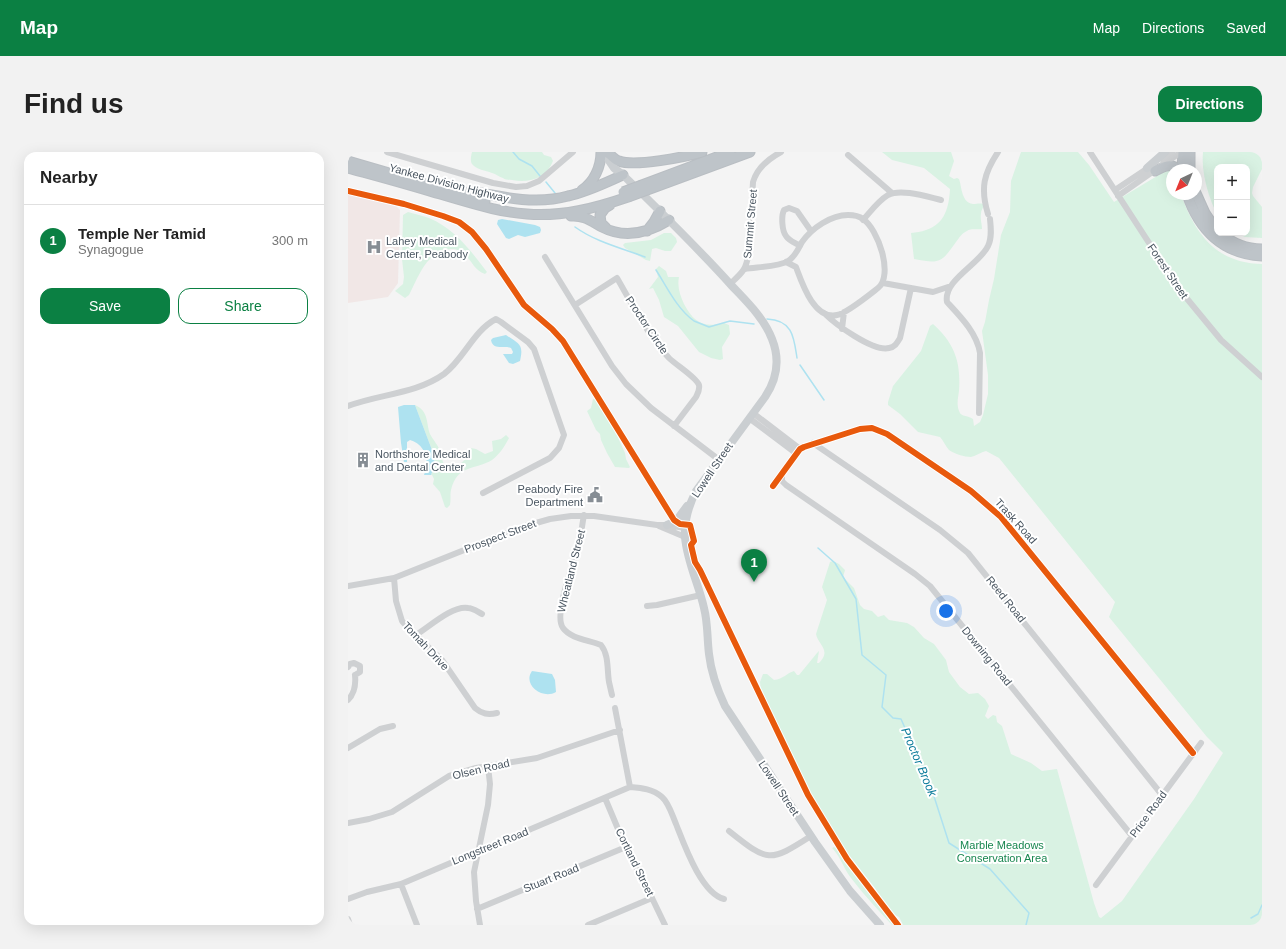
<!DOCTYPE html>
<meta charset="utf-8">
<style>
:root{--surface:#fff;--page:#f2f2f2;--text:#222;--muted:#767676;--line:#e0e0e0;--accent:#0b8043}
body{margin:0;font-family:Helvetica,sans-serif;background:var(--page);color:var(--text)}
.controls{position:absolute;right:12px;top:12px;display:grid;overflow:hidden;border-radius:8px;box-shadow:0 4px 16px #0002}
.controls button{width:36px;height:36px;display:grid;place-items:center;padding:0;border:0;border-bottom:1px solid var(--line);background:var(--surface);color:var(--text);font:20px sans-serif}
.compass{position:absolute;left:818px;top:12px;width:36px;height:36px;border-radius:50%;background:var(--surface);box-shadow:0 4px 16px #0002;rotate:223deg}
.you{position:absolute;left:598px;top:459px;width:14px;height:14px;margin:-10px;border:3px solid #fff;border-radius:50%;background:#1a73e8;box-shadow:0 0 0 6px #1a73e833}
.badge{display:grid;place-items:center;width:26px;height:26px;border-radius:50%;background:var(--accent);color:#fff;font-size:13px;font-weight:700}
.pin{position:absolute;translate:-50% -33px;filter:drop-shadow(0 1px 2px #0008)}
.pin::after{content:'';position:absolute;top:21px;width:14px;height:12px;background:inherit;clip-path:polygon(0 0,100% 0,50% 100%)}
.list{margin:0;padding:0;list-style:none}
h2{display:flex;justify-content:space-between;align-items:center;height:52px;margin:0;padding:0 16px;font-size:17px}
h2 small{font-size:13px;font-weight:400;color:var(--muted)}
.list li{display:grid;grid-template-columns:26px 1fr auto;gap:12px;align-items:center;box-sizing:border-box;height:72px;padding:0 16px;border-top:1px solid var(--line)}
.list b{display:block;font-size:15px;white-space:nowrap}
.list p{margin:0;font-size:13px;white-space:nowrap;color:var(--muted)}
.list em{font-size:13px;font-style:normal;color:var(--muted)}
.actions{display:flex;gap:8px;padding:12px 16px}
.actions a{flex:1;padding:9px 0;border:1px solid var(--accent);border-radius:12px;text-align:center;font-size:14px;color:var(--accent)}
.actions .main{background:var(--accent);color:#fff}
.map{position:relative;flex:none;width:914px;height:773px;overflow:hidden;border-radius:12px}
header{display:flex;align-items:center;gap:24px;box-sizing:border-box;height:56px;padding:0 20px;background:var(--accent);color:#fff}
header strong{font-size:19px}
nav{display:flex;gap:22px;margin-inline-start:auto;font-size:14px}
.intro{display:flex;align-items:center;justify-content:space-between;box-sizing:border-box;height:96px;padding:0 24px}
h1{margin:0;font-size:28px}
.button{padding:10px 18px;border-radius:12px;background:var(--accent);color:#fff;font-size:14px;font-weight:700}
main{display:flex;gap:24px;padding:0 24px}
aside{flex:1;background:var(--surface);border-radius:12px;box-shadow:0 4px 16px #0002}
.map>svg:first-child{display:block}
</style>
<header>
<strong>Map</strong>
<nav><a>Map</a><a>Directions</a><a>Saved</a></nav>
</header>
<div class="intro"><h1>Find us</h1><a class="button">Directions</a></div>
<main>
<aside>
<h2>Nearby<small></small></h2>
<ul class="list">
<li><span class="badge">1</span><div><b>Temple Ner Tamid</b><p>Synagogue</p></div><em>300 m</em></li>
</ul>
<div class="actions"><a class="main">Save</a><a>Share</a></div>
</aside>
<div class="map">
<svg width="914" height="773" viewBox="0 0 914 773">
<rect width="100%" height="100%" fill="#f4f4f4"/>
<path fill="#f1e7e6" d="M0,41L47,53L52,58L50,131L40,145L0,151Z"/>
<path fill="#d9f2e3" d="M124,0H194L196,3L203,5L205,9C198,27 181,31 164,28C161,28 157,28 155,26C151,25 148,22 144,21C137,18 129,18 124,12C122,9 123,4 124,0Z
M534,0H603L606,9L601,24L606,27L609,26L611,27C614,35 613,50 625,52C629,52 631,51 635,52C636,57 633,57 633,62C632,67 634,72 634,77C629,78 623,76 619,79C614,81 611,86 608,90C593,111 592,112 566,107L563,81C568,80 573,80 578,78C597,72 601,55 602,37L576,16L544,8Z
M673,0H730L741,13L766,50L819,18H824V42H833C847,82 868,111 914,112V773H555L551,765L543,761L527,736L495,696L469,655L452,623L413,540L412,530L415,522H419L426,528C435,527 439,521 446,519L449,523H451L469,501L471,499L469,511H471C484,498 470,493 468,482L479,448L474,435L482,410L485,409L491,412L497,418L495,425L506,436L512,453L516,457L524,459L530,465L536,463L541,468L559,471L566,475L576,486L586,492L598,508L601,520L612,535L621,542L630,541L637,547L641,554L637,564L640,567L645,563L648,564L649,570L654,574L663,602L683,611L694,619L709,617L746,751L751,765L753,766L774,749L846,647L875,601L859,585L761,465L767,450L651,306L638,299C633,300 628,304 623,305C616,305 607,302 601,298C597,294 596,289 592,285L570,280L552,262L540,253V250L545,234L573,199L582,174L585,172C607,192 613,210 611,239C610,246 608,254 612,261C613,264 621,264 625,267L626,274L632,270L635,263L640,242V223L634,179L637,170L641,148L646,127L653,83L662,60L663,29Z
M855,0H914V17L905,35L904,41L905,44L914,55V86L897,85L892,83L894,81H899V15H869V62C860,44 853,20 855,0Z
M60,60C67,62 75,64 81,66C107,77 123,99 139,120L137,122C127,119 124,109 117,103C110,97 106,96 97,98C77,103 70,126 61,143L57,146L47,139L55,132L56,125L54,107L55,63Z
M316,81H323L328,86L329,90L323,99H317L308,96L304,97L302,109L298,108L277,96L275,93L277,91L303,88Z
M311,114L318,119L320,125H331C329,135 332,143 336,152C346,171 356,176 376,171L381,173L382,182L374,195L375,207L372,208L363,206L351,200L330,174L316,165L311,148L305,136L301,137L310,125L308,117Z
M245,247H249L250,248L263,270L277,301L278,307L282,315L281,316L267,315L259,301L253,288L252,282L248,278L239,259L243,256Z
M67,253C81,259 78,271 82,282C85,288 91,294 93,301C94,305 94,312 99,315C103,317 109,314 113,311C119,307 120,301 123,296L128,297L137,302L145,299L144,289L153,287L158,283L161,286C157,294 151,303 144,308C128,318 109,312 103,338C102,342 103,348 102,353L99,356L97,355L92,340L85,332L86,327L84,323H83L87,312L84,298Z
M486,695L492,699L494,706L532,753L536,761L546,773H544C530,758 516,743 503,726C496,717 493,706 485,697L484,696Z"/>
<path fill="#aee2f0" d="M154,67L187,73L192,75L193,78L192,81L177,85L170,83L161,87L158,86L149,72L150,68Z
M158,183C171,192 176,192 172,209L165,212L161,211L155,202H164L165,200L163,196C156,193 145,199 143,188L145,186Z
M56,253H67L84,298L87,312L83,323H76C82,309 78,293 62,288L59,290V310H56L53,291L50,255Z
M184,519L204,522L207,528L208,540C195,548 174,533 184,519Z"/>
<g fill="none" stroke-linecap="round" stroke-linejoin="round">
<path stroke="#aee2f0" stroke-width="1.5" d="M165,0L171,7L184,14L192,24
M198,30L207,41
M227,75C248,90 273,96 297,105
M308,118C319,135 329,157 346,169C351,171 356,173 361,175L382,169L406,172
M419,167C445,168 446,186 449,206
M452,213L476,248
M470,396L487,411L508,447L514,503L538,523L534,555L545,566L553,567L582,632L601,691L642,717L681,761L678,773
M903,766L910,762L914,753"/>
<defs>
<path id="highway" d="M842,0V18
M261,2C264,4 267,8 271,9C287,15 337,5 354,0
M0,9L137,49
M0,16C29,24 59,32 88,41C118,49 148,60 179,62C214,65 248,56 280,45
M834,18L835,0
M807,19C815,15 823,10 831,18
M294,33L382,0
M234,38C246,30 253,15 253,0
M299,38L402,0
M122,39C153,45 188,53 220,44C239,40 257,31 275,23
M848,41L857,61L869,79
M839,42C851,78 875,102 914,104
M223,64C236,63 243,69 254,75C277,87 300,81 321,68
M258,76L253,71L252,63L257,56L262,53
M299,79L306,70L312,59
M872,81C884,91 898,97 914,97"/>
</defs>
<use href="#highway" stroke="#b9bec3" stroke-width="11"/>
<path stroke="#ced0d2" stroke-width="6" d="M39,0L145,31L168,35L179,34L191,29L225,0
M742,0L831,137L873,188L914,225
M500,3L544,41
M814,7L824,0
M767,38L803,14
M770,44L833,0
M640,62C632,36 636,21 650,0
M515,68C523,59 530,49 540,43C553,36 580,45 593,48
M452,94C448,91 441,89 438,84C434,79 433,64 436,58L441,56L449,59L463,79
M197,105L264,214L278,232L303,256L370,307
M397,117C409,115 430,115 440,109C447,105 450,97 454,90C464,76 483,63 500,63C505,63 511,64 515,67C530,77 546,123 530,136C521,143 499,161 489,163C466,168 454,131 448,115L438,110
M535,131L585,140L603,134
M382,132C395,120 398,118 401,100L405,30C409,16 420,7 433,0
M227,153L269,126C284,152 301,185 321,206C328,213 348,225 351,233C352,238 350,241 348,245L326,274
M476,161C487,172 525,200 541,196C547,195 549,191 552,186L563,136
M494,177L496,160
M0,254C31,242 68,242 96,222C116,207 125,179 148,167L153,170L180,190L186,197L216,283L211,296L202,306L135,341
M405,261L452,297
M631,261L632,201C629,181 612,164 599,150C595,128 632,112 640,94C644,86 643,76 642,67
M401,266L449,302
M465,291L592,378L620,401L814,643
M434,323V329L438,333L567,422L582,434L784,684
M425,334L452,297L456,295L512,277L524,276L539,282L623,339L653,365L845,601
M236,363C234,373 233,384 231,394C226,410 205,463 215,476C223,487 241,488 253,493C261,503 259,518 261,530C262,534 263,539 264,543
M311,374L337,385
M46,426L48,449L54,469L61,477L94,508L127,556C134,562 140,563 149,561
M0,434L46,426L174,375L202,367L223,364H246L309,373H319L337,376
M299,454L309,453L353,443
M68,483C81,475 105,453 120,456C125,456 130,460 134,462
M0,515L2,512L6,511L12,514V520L7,523
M0,548C7,541 8,533 7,523
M267,556L282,635
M0,596L32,577L45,574
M282,635C294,636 305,637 314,645C321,651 324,663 328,672C336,692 353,741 376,747
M257,646L278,696L304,746L317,773
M0,671L21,667L44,660L101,624L128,616L189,606L272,578
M381,679C420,710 421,711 463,684
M53,732L69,773
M748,733L853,591
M0,747L19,740L53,732L282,635
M129,757L278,695
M0,767L2,773
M132,773L128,749L126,720L140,653L142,632L140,614
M240,773L304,746"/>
<path stroke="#caced1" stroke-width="8" d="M255,0L266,16L275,23C312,59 349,95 384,134C399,150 416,166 424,187C432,207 429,227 417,245L348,339C341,353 336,369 337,385C339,410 351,433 356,456C360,471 359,486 361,502C363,520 369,537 377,554L467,690L502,739L532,773
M799,16L817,0
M319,373L328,369L339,354"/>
<use href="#highway" stroke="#bec4c9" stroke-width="9"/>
<defs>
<path id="highway-bridge" d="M275,40L294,33
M280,45L299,38"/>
</defs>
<use href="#highway-bridge" stroke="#b9bec3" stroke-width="11" stroke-linecap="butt"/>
<use href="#highway-bridge" stroke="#bec4c9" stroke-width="9"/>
<defs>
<path id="cycleway" d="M0,39L56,52L95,64L111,70L124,80L138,97L176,153L204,177L215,189L326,368L332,372L342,373L346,389L343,393L347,410L352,418L460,643L499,707L550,773
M425,334L452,297L456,295L512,277L524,276L539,282L623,339L653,365L845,601"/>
</defs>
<use href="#cycleway" stroke="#fff" stroke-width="8"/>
<use href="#cycleway" stroke="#e8590c" stroke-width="6"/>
</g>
<defs>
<symbol id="hospital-bare" viewBox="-9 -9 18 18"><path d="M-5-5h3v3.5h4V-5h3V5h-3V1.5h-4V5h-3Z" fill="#868d94" stroke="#fff" stroke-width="2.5" paint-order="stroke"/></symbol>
<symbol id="building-bare" viewBox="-9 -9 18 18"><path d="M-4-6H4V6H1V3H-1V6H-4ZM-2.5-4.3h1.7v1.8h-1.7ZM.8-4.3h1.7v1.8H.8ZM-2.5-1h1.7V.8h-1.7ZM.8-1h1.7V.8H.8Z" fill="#868d94" stroke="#fff" stroke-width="2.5" paint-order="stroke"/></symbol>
<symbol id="civic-bare" viewBox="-9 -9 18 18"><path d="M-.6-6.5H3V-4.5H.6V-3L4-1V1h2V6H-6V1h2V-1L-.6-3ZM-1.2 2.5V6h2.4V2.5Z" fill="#868d94" stroke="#fff" stroke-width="2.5" paint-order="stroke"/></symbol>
</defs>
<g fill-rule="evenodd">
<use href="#hospital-bare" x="15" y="84" width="22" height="22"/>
<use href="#building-bare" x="4" y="297" width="22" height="22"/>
<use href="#civic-bare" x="236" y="332" width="22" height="22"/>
</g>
<g text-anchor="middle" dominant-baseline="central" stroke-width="4" stroke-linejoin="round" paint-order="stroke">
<g font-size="11" fill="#4a5661" stroke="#fff">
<text transform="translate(101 31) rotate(15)">Yankee Division Highway</text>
<text transform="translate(402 72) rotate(-85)">Summit Street</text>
<text transform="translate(820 119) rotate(56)">Forest Street</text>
<text transform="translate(299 173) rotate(56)">Proctor Circle</text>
<text transform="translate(364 318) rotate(-56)">Lowell Street</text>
<text transform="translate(668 369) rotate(48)">Trask Road</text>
<text transform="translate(152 384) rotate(-21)">Prospect Street</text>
<text transform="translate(223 419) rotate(-76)">Wheatland Street</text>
<text transform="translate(658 447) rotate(51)">Reed Road</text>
<text transform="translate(78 494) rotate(47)">Tomah Drive</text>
<text transform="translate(639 504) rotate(51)">Downing Road</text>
<text transform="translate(133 617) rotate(-13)">Olsen Road</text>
<text transform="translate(431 636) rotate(56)">Lowell Street</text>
<text transform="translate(800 662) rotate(-54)">Price Road</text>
<text transform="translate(142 694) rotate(-22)">Longstreet Road</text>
<text transform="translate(287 710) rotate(64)">Cortland Street</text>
<text transform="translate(203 726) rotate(-22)">Stuart Road</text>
</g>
<g font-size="11" fill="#4a5661" stroke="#fff" text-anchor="start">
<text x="38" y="89">Lahey Medical<tspan x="38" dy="13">Center, Peabody</tspan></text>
<text x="27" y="302">Northshore Medical<tspan x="27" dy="13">and Dental Center</tspan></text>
<text x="235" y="337" text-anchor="end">Peabody Fire<tspan x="235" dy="13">Department</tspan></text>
</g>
<g font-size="11" fill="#17864f" stroke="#fff">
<text x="654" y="693">Marble Meadows<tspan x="654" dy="13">Conservation Area</tspan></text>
</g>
<g font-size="12" font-style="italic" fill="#0c7c9b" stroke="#fff">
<text transform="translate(571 610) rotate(67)">Proctor Brook</text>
</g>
</g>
</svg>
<div class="controls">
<button>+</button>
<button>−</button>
</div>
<svg class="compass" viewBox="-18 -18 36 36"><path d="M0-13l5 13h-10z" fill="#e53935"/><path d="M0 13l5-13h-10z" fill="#767676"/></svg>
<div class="you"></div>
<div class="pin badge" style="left:406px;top:430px">1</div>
</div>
</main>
